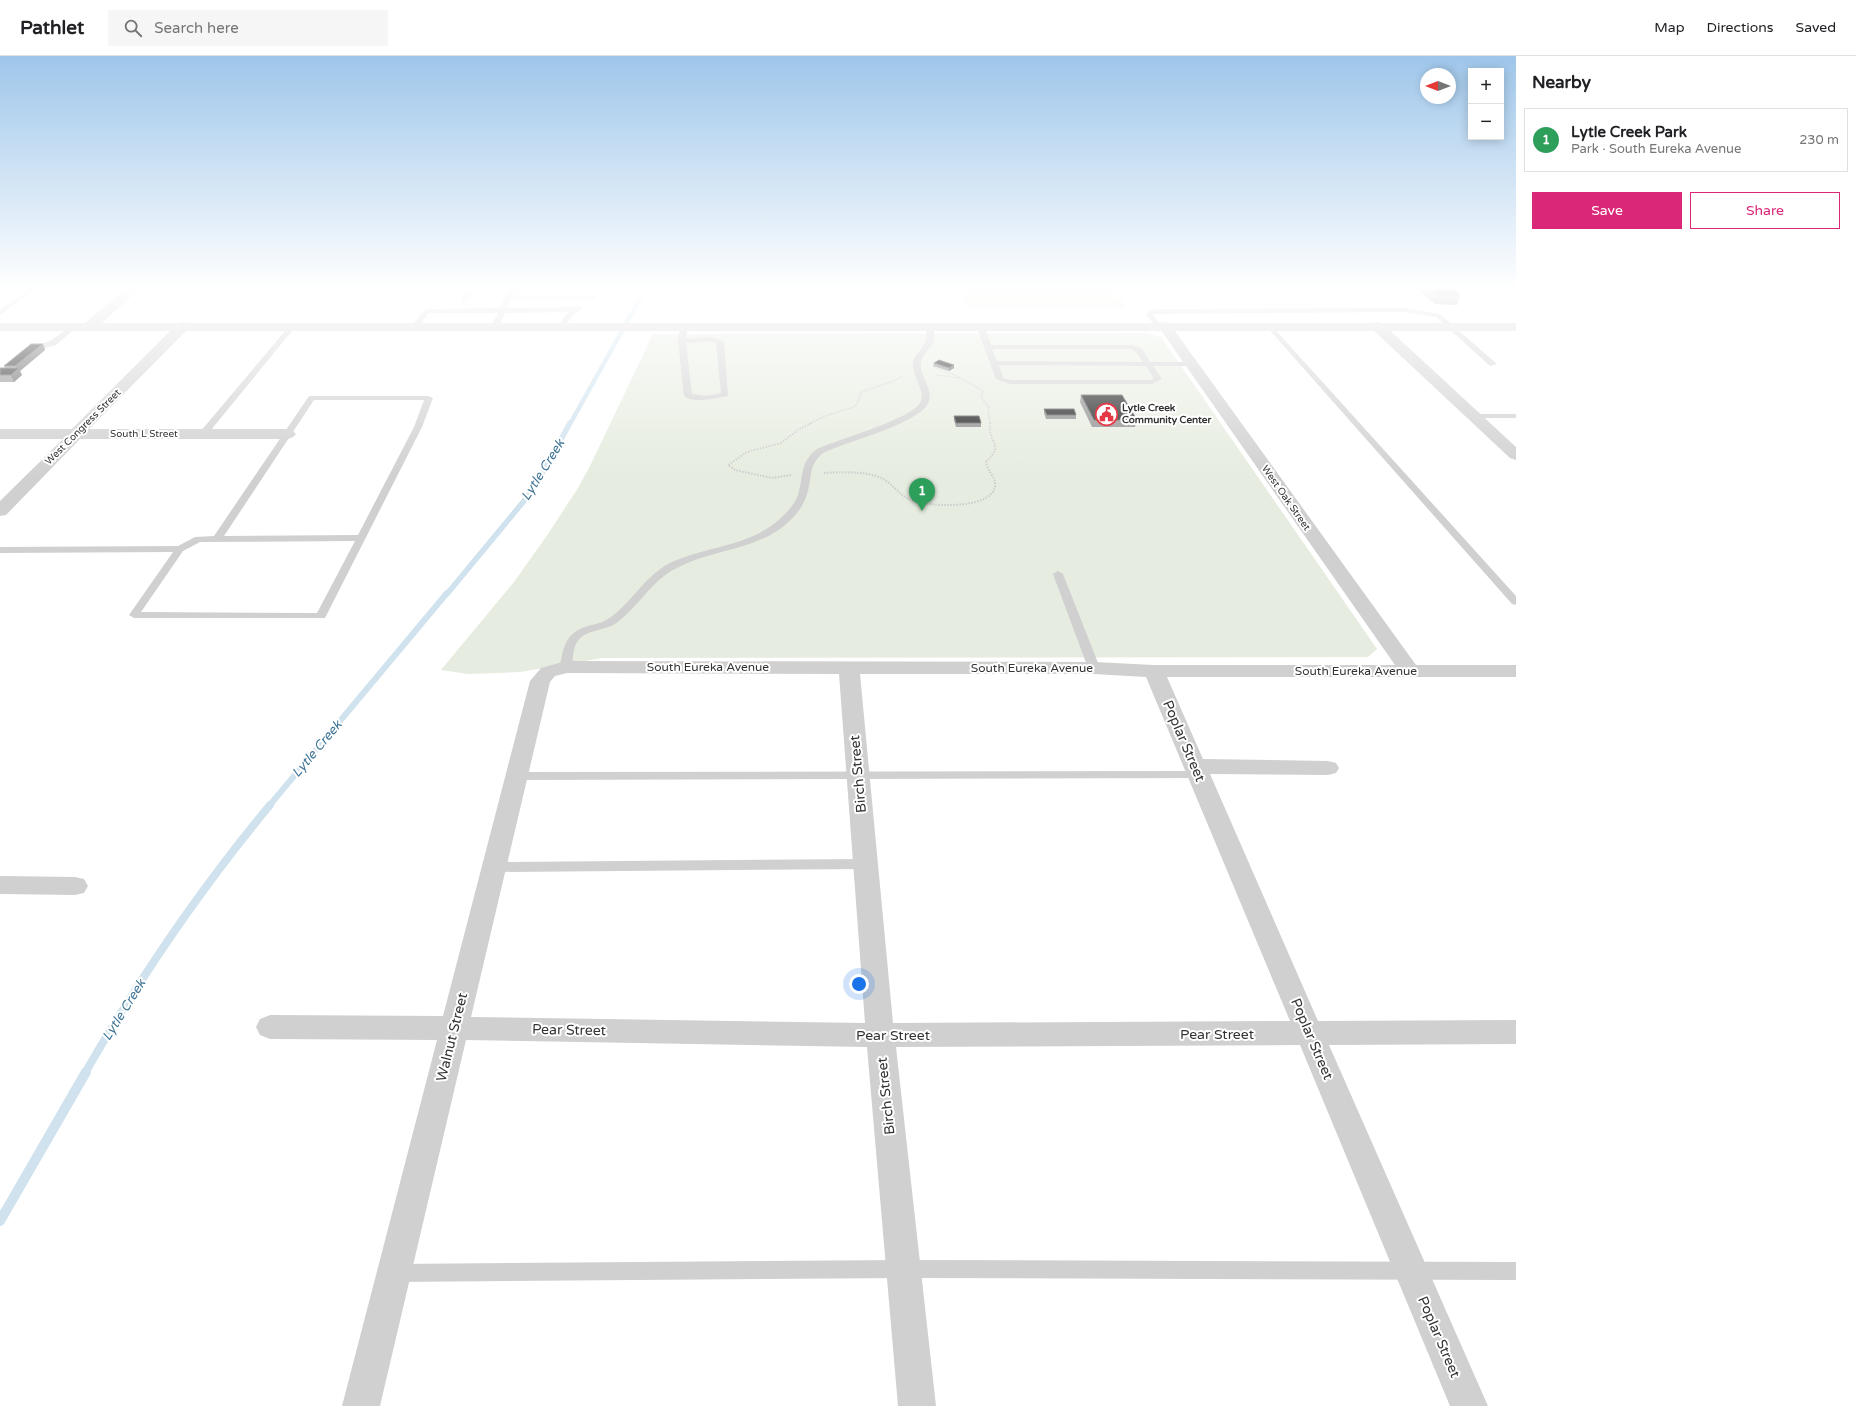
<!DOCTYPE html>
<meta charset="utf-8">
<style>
:root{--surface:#fff;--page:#f6f6f6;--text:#202124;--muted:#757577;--line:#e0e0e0;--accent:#db2777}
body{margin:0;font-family:"Varela Round",sans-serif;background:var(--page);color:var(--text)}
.controls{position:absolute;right:12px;top:12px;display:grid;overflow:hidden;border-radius:0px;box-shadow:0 2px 10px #0003}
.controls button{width:36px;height:36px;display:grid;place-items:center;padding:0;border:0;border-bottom:1px solid var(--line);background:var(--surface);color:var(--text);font:20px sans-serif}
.compass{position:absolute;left:1420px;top:12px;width:36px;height:36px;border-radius:50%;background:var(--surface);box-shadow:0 2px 10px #0003;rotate:270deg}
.you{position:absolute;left:859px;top:928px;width:14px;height:14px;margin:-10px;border:3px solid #fff;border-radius:50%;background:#1a73e8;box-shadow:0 0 0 6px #1a73e833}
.badge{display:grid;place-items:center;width:26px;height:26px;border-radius:50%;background:var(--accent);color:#fff;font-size:13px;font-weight:700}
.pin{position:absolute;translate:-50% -33px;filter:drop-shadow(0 1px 2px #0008)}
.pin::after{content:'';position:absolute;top:21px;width:14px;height:12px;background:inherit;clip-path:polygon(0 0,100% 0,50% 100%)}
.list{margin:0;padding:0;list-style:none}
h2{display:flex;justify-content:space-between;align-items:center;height:52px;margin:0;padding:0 16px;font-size:17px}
h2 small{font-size:13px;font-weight:400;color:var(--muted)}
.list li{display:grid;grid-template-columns:26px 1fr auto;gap:12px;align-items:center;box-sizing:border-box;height:64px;margin:0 8px 8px;padding:0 8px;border:1px solid var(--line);border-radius:0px}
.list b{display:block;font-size:15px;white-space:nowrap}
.list p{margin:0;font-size:13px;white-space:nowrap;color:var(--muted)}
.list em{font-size:13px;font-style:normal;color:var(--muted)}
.actions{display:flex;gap:8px;padding:12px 16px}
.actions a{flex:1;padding:9px 0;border:1px solid var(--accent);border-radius:0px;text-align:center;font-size:14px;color:var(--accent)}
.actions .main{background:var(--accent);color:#fff}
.icon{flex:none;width:22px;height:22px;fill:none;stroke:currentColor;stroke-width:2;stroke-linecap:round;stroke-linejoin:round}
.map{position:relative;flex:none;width:1516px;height:1350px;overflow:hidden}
header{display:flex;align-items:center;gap:24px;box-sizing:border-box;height:56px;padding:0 20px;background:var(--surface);border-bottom:1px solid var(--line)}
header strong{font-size:19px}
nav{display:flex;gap:22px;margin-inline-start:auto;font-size:14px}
.search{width:280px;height:36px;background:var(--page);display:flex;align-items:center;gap:10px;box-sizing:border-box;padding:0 14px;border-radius:0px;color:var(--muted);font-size:15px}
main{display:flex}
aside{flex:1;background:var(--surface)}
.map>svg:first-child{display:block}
</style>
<header>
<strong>Pathlet</strong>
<div class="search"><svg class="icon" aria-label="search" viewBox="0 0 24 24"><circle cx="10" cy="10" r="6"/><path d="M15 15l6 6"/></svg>Search here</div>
<nav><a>Map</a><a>Directions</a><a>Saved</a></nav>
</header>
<main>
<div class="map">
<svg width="1516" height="1350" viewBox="0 0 1516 1350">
<rect width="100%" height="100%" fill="#fff"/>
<path fill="#e6ecdf" d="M960,232H1110L1115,235L1127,252H975L965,248Z
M1146,277L1161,281L1377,593L1368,601L603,602L520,616L468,618L441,614L514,526L548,478L578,432L590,410L653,278Z"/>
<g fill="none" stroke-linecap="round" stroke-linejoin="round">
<path stroke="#cfe2ee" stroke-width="4.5" d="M570,368L646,232"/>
<path stroke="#cfe2ee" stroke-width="5.5" d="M447,538L533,434L570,367"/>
<path stroke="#cfe2ee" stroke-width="6" d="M269,750L447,537"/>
<path stroke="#cfe2ee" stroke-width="8" d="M85,1017C139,923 201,832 270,749"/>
<path stroke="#cfe2ee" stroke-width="10" d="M0,1165L86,1016"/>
<path stroke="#cdcdcd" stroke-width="1.5" stroke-dasharray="1 1" stroke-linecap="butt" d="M933,311L955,319L983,335L981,341L988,350L990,368
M936,319L960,322
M809,368L825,360L854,351L857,348L861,336L891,326L903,320"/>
<path stroke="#cdcdcd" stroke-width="2" stroke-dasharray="1.5 1.5" stroke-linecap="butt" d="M824,417C842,416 862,415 879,421C891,425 898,439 911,444C928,451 990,454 995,431C997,422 987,415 986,406C1005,387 988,389 990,367
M791,419L772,422L735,414L728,409L747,396L781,387L798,374L811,367"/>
<path fill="#d0d0d0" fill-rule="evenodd" d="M30,232H37L0,259V254Z
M468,232H474L465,247H461L460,246Z
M511,232H601L598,234L515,235L513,239L595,240L596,241L593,243H511L507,252L581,251V253L570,262L565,271L563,272L559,270L565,260L569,256L505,257L499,270L495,272L491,270L498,257H429L418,271L412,270L423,255L429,253L500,252L505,241Z
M1404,252L1440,258L1497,308L1490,310L1436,261L1404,256L1153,258V259L1162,270L1158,272L1156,271L1146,259L1149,255L1156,253Z
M684,268L688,270L686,283L712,281L724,286L728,340C716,342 694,348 684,340L678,285L680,270ZM711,285L716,287L721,337L707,340L692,338L686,287Z
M930,268L934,270C934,276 935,283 932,288C928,295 922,299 921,307C919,320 933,332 929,345C923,367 845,386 823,397C807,410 813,423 806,441C801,456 786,470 772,478C742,495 706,496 675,513C650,526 638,552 615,568C610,571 604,572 598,574C574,580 574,589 572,611L566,614L562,613L560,611C563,591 566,576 588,570C595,568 602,567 608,563C631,548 643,522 668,508C702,491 745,491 775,467C784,460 794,450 798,439C804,420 799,407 817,393C836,384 916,362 921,345C925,332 911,320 913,306C915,299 921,294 924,288C927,283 927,276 926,270Z
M980,268L984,270L991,289H1131L1142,292L1150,306H1190L1194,308L1190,310H1153L1162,323L1152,328H1010L996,323L976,270ZM992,293H1130L1136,296L1143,306L997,305ZM999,309L1146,310L1154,322L1151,324H1010L1003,322Z
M1269,268L1271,269L1516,540V549L1512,548L1267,271L1265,270Z
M290,269L296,270L206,380H200V376Z
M71,270L77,271L56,289L28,296L24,294L50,285Z
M309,340H429L433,342L422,371L325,562H134L129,559L173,496L0,497V491L178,490L195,481L214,480ZM314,344H424L414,371L358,479L224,480ZM355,485L317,557L141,556L183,495L200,486Z
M1471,358H1516V362H1471Z
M1058,515L1063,518L1100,612L1098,614H1090L1088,612L1053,518Z
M1199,715L1203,716L1205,719L1203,722L516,724L512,723L510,720L512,717L516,716Z
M866,803L871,805L873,808L871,811L866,813L494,816L489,814L487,811L489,808L494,806Z
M904,1204L1516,1206V1224L904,1222L395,1226L388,1223L386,1217L388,1211L395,1208Z"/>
<path fill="#d0d0d0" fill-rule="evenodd" d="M127,232H141L95,273H85L84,270L85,267Z
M183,266L188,267L189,270L188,273L89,373H288L293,375L296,378L293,381L288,383H80L6,459L0,460V445L63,383H0V373H72L178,267Z
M1164,266L1169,267L1416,609H1516V621H1167L1203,703L1328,705L1336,707L1339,712L1336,717L1328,719L1210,718L1318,965L1516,964V988L1329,989L1488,1350H1450L1300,989L896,991L936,1350H898L867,991L466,984L380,1350H342L437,984L270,983L260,979L256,971L260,963L270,959L443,960L530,625L541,612L566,605L1094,606L1154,609H1395L1158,270L1159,267ZM567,617L839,618L865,967L471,961L550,626L555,620ZM860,618H1094L1146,621L1290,965L893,967Z
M1377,266L1382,267L1516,391V404L1510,402L1372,273L1371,270L1372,267Z
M0,820L75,821L84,823L88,830L84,837L75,839L0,838Z"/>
<path fill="#d0d0d0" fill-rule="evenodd" d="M0,267H1516V275H0Z"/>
</g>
<path fill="#8c8c8c" d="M1416,232H1452L1460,239L1457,249L1435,248Z
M43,288L45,294L20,315L22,319L14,326H0V312H5L4,310Z
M934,307L954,312L949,315L933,310Z
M1081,339L1137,364L1135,371H1092L1080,346Z
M1044,353L1076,359V363H1046L1044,357Z
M954,360L981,367V371H956L954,364Z"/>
<path fill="#5f5f5f" d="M43,288L45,294L20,315L22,319L14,326L11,319L17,314L15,310Z
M954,309V312L949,315V312Z"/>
<path fill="#1a1a1a" stroke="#5f5f5f" d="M1430,232H1452L1460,239H1438Z
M31,288H43L15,310H4Z
M939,304L954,309L949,312L934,307Z
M0,312H19L11,319H0Z
M1081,339H1122L1137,364H1094Z
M1044,353H1074L1076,359H1047Z
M954,360H979L981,367H956Z"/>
<linearGradient id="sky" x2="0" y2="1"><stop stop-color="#9ec6ea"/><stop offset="0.55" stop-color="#fff"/><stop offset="1" stop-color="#fff" stop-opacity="0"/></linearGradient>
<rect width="1516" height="421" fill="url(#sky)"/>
<defs>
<symbol id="civic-ring" viewBox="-11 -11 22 22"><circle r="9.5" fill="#fff" stroke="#e63946" stroke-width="1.5"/><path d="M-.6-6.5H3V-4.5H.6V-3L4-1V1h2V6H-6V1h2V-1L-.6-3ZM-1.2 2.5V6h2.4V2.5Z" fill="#e63946"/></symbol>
</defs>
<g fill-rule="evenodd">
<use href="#civic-ring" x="1094" y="346" width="25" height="25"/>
</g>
<g text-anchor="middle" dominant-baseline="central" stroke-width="4" stroke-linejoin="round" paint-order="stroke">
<g font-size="10" font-weight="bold" fill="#333" stroke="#fff" text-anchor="start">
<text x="1122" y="352">Lytle Creek<tspan x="1122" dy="12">Community Center</tspan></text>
</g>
<g font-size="10" fill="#333" stroke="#fff">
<text transform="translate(83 371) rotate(-45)">West Congress Street</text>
<text x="144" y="378">South L Street</text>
<text transform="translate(1286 442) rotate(55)">West Oak Street</text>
</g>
<g font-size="12" fill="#333" stroke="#fff">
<text x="708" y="611">South Eureka Avenue</text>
<text x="1032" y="612">South Eureka Avenue</text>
<text x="1356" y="615">South Eureka Avenue</text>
</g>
<g font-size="13" font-style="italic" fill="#3f7597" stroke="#fff">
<text transform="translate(543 414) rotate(-58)">Lytle Creek</text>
<text transform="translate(317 693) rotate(-50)">Lytle Creek</text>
<text transform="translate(124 954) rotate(-58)">Lytle Creek</text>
</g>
<g font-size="14" fill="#333" stroke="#fff">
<text transform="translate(1184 685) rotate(67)">Poplar Street</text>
<text transform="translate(858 718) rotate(-95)">Birch Street</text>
<text transform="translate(569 974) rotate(1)">Pear Street</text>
<text x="1217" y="978">Pear Street</text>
<text x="893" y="979">Pear Street</text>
<text transform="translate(452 981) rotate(-76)">Walnut Street</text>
<text transform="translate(1312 983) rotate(67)">Poplar Street</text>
<text transform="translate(886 1040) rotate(-96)">Birch Street</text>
<text transform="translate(1439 1281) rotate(67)">Poplar Street</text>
</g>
</g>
</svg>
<div class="controls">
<button>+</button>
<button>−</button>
</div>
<svg class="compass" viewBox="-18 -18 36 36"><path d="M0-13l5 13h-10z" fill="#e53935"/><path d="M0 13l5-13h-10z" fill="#757577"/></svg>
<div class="you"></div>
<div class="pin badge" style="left:922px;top:455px;background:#2e9e5b">1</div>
</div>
<aside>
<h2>Nearby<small></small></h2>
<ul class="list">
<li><span class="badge" style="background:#2e9e5b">1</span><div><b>Lytle Creek Park</b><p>Park · South Eureka Avenue</p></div><em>230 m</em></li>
</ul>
<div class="actions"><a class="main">Save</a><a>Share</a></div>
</aside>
</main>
